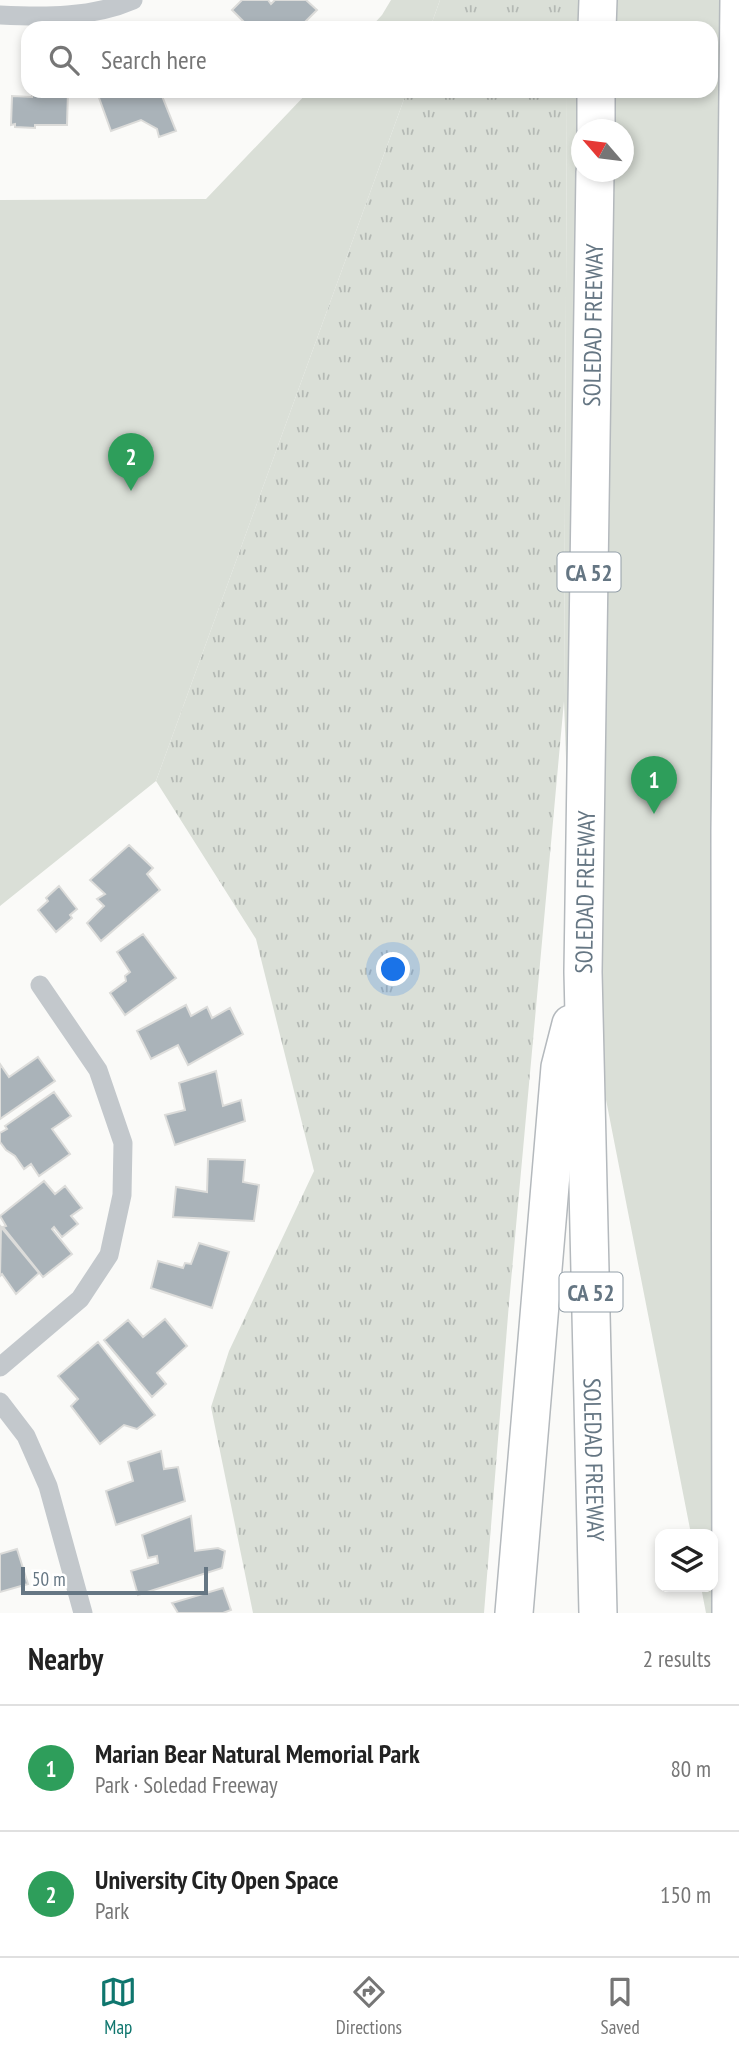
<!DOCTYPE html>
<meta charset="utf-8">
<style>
:root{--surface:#fff;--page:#f2f2f2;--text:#222;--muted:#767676;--line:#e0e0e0;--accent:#0f766e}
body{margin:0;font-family:"PT Sans Narrow",sans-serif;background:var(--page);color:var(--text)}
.controls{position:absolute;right:21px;bottom:21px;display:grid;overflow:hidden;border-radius:14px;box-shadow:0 4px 10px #0003}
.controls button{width:63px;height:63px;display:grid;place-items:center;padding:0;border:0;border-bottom:2px solid var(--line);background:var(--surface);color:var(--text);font:35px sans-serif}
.compass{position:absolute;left:571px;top:119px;width:63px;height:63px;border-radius:50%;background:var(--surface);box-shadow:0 4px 10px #0003;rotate:298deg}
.scale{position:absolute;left:21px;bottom:18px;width:187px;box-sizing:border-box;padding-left:7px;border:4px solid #657683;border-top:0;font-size:19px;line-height:24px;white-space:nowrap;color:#657683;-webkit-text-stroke:5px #fff;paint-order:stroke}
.you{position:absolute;left:394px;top:970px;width:24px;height:24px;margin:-18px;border:5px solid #fff;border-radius:50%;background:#1a73e8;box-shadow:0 0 0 10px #1a73e833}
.badge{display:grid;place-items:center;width:46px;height:46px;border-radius:50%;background:var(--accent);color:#fff;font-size:23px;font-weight:700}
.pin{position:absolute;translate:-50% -58px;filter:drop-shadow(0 2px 4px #0008)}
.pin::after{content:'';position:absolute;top:37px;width:24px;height:21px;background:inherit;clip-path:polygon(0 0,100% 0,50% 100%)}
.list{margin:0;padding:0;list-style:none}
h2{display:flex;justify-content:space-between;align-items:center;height:91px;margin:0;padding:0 28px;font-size:30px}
h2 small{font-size:23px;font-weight:400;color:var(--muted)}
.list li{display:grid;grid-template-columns:46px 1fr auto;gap:21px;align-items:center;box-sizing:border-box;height:126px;padding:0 28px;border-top:2px solid var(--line)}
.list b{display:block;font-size:26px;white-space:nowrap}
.list p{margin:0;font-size:23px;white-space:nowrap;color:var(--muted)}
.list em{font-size:23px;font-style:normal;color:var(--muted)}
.icon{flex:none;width:38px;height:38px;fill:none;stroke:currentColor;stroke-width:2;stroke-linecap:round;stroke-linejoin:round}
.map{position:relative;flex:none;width:739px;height:1613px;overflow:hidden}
.search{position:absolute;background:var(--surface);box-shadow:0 4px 10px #0003;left:21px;right:21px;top:21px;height:77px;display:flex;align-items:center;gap:18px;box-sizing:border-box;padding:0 24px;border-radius:21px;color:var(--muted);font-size:26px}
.sheet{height:343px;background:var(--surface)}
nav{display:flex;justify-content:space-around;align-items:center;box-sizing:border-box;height:98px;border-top:2px solid var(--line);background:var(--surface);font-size:19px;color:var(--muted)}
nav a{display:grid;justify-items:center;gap:4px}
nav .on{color:var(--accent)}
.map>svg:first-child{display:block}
</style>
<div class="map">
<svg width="739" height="1613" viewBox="0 0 739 1613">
<defs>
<pattern id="grass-tufts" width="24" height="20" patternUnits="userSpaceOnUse" patternTransform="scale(1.75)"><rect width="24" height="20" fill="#dadfd7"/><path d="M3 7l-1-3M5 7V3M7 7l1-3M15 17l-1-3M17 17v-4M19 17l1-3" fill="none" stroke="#b4b9b4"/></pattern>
</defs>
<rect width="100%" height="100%" fill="#fafaf8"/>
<path fill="url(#grass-tufts)" d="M440,0H568V28H430Z
M407,91H567L564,701L509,1303L484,1613H253L211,1407L229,1351L314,1171L256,939L156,781Z"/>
<path fill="#dadfd7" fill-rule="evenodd" d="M391,0H440L430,28H370L382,15Z
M568,0H739V1613H706L701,1587H713V1534H691L572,926L564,701L567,91H711V28H568ZM582,130H624V172H582Z
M309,91H407L156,781L0,906V200L206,199Z"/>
<path fill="#aab3b9" stroke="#dcdcda" stroke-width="2" d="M242,0H268L271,4L275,0H306L317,10L299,28H250L232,10Z
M32,91H68L67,125H35V128L15,127V124L11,125L12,96L32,97Z
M111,91H160L176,131L159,137L157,129L141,120L111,131L98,95Z
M129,845L153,868L147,874L160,890L101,941L87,923L104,906L97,899L105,894L90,880Z
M59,886L77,909L70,915L72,918L56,932L38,910L48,901L46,898Z
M143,934L176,978L125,1015L110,993L126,981L125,976L130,972L117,952Z
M186,1005L191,1016L207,1007L212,1018L230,1008L243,1034L188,1065L178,1045L151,1059L137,1031Z
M38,1057L55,1081L0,1119V1064L9,1077Z
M216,1071L223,1106L241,1100L245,1121L175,1145L165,1115L185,1110L179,1083Z
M54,1092L71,1116L52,1129L70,1154L39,1176L31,1164L24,1169L15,1156L6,1150L0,1142V1133L7,1129L5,1126Z
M208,1159L245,1160L243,1182L259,1185L254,1221L173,1217L176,1187L207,1192Z
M44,1181L55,1194L65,1186L82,1208L71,1216L78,1224L62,1237L54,1227L52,1229L72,1254L43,1277L3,1227L6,1226L0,1216Z
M1,1227L39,1273L16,1294L2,1274L0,1276Z
M199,1243L229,1252L212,1308L151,1288L158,1261L183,1268L185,1263L191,1264Z
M165,1319L187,1346L157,1373L166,1384L152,1397L104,1340L128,1320L143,1337Z
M98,1342L155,1415L137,1429L124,1425L100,1444L71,1406L78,1399L58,1376Z
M161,1451L164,1469L178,1467L185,1501L116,1525L106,1491L133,1481L128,1462Z
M191,1516L195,1551L218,1548L225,1551L222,1568L138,1595L131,1571L158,1563L157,1556L148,1558L142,1535Z
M17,1549L28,1584L0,1592V1554Z
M223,1588L231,1610L223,1613H178L172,1603Z"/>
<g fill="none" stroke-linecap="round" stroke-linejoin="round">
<defs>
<g id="highway">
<path d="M597,28L598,0"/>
<path d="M596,130V91"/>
<path id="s1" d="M595,172L583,972L598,1613"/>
<path d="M514,1613L560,1067L571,1024"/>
<path d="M731,1613L730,831L739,0"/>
</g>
</defs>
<use href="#highway" stroke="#b4b9bd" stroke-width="40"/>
<path stroke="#c3c8cc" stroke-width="19" d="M0,15C44,17 92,18 133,0
M0,1367L80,1299L109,1255L122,1195L123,1143L98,1070L40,985
M0,1402L26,1436L48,1486L83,1613"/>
<use href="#highway" stroke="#fff" stroke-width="37"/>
</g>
<g text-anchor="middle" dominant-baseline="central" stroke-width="7" stroke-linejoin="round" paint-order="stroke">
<g fill="#fff" stroke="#939fa8" stroke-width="2">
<rect x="557.5" y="552.5" width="63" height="39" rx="5"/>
<rect x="559.5" y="1272.5" width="63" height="39" rx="5"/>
</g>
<g font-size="23" font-weight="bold" fill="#657683">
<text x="589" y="572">CA 52</text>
<text x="591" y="1292">CA 52</text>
</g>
<g font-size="24" fill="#657683" stroke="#fff">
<text transform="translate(593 325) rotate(-89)">SOLEDAD FREEWAY</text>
<text transform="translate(585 892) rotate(-89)">SOLEDAD FREEWAY</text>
<text stroke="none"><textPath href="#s1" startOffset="1288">SOLEDAD FREEWAY</textPath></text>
</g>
</g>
</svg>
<div class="controls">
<button><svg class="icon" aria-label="layers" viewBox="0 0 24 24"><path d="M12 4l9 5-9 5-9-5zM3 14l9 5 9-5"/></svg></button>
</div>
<svg class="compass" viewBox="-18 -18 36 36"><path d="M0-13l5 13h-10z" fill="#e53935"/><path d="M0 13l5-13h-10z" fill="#767676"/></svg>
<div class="scale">50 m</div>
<div class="you"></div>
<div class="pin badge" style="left:654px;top:814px;background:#2e9e5b">1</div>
<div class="pin badge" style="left:131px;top:491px;background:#2e9e5b">2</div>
<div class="search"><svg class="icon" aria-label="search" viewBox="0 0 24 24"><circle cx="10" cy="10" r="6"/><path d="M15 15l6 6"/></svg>Search here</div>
</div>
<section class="sheet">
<h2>Nearby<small>2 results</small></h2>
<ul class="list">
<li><span class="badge" style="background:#2e9e5b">1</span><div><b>Marian Bear Natural Memorial Park</b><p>Park · Soledad Freeway</p></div><em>80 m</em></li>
<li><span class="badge" style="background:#2e9e5b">2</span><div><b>University City Open Space</b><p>Park</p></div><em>150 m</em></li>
</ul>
</section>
<nav>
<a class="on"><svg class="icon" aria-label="map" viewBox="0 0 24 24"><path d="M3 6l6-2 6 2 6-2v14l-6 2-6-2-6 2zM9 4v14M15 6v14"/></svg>Map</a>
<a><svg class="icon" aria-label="directions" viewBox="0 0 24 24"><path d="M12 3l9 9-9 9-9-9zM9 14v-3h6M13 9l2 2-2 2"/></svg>Directions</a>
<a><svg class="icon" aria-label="saved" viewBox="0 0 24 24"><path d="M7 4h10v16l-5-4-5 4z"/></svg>Saved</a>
</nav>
